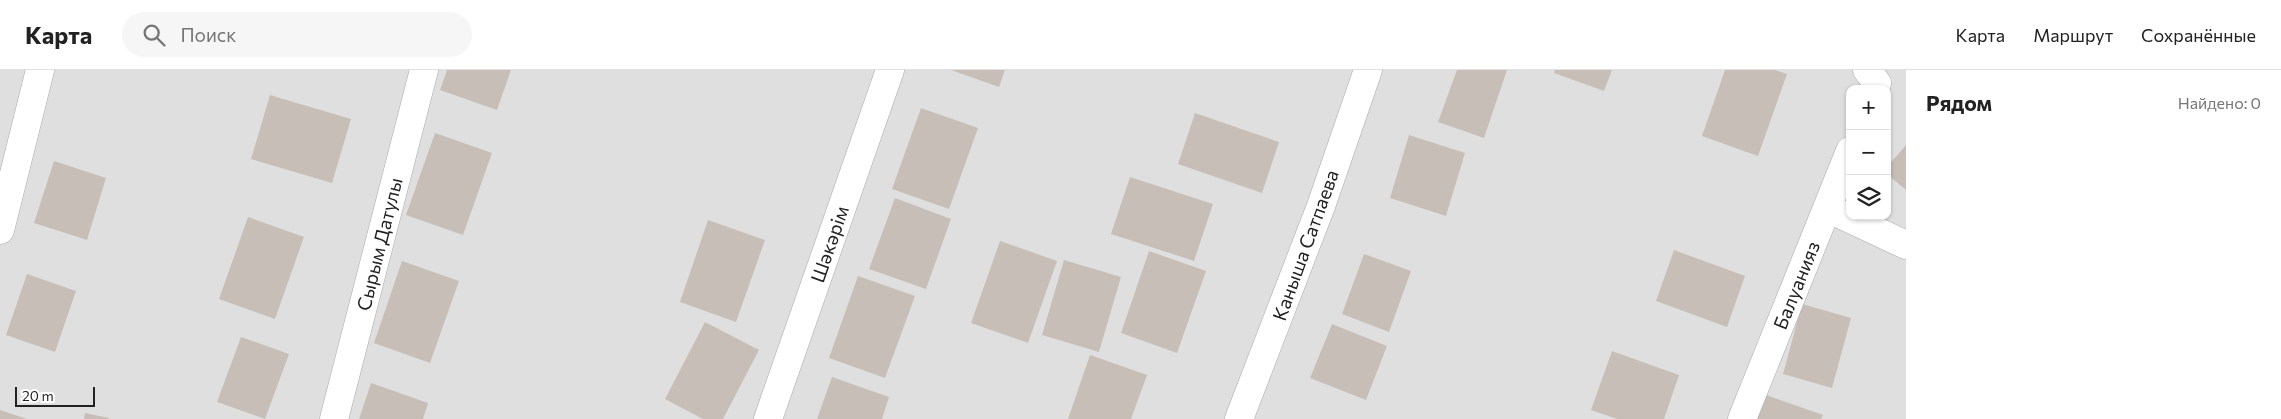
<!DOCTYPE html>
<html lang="ru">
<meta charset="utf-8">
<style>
:root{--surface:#fff;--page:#f6f6f6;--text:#222;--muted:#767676;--line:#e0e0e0}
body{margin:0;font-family:Commissioner,sans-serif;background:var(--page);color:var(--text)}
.controls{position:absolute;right:15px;top:15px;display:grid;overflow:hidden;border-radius:10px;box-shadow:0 1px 4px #0004}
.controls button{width:45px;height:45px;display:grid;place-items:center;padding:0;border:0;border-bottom:1px solid var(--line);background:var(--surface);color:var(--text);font:25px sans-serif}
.scale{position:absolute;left:15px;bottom:12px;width:80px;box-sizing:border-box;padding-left:5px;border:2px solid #222;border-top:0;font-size:14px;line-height:18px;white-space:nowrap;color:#222;-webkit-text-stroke:4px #fff;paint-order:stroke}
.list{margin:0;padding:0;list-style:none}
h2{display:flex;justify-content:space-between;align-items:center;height:65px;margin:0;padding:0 20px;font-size:21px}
h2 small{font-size:16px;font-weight:400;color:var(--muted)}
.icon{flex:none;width:28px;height:28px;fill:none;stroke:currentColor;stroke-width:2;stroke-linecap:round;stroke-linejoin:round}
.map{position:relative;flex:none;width:1906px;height:349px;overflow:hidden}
header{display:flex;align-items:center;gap:30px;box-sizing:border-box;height:70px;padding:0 25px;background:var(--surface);border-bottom:1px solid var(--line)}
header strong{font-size:24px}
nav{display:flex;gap:28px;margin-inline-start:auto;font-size:18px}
.search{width:350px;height:45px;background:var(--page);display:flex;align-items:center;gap:12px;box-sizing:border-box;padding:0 18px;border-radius:28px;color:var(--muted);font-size:19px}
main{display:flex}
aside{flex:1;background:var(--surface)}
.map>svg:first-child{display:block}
</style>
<header>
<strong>Карта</strong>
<div class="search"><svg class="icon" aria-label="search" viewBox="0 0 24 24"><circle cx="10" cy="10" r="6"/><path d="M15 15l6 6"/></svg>Поиск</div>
<nav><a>Карта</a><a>Маршрут</a><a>Сохранённые</a></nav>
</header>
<main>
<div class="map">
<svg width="1906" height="349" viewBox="0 0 1906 349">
<rect width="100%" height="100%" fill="#f2efe8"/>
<path fill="#e0dfdf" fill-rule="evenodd" d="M0,0H1906V349H0ZM1850,19H1887V146H1850Z"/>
<path fill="#c7bfb7" d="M447,0H511L497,40L440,20Z
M951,0H1005L999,17Z
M1457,0H1507L1484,68L1438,52Z
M1555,0H1612L1604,21L1554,3Z
M1725,0H1775L1787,4L1758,86L1702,66Z
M270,25L351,49L332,113L251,89Z
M921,38L978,58L949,139L892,119Z
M1195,43L1279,72L1262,123L1178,94Z
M435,63L492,83L463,165L406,145Z
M1409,65L1465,83L1446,146L1390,128Z
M1906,75V120L1887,104V97Z
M54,91L106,108L87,170L34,153Z
M1130,107L1213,134L1194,191L1111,164Z
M895,128L951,149L926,219L869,199Z
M248,147L304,167L275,249L219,229Z
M708,150L765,170L736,252L680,232Z
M1000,171L1057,191L1028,273L971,253Z
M1674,180L1745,206L1727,257L1656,231Z
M1149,181L1206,201L1177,283L1121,263Z
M1364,184L1411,201L1389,262L1342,244Z
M1064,190L1121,207L1099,282L1042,265Z
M402,191L459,211L430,293L374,273Z
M27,204L76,221L55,282L6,265Z
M858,206L915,226L885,308L829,288Z
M1802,234L1851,248L1832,318L1783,304Z
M705,252L759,280L723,349H703L665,329Z
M1332,254L1387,276L1366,330L1310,308Z
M241,267L289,284L265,349L217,332Z
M1612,281L1679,305L1664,349H1617L1591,340Z
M1090,285L1147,305L1131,349H1068Z
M832,307L889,327L882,349H817Z
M371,313L428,333L423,349H359Z
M1766,325L1823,345L1821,349H1757Z
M0,340L27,349H0Z
M85,343L109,348V349H84Z"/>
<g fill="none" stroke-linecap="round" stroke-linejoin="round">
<defs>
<path id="minor" d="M1867,0L1877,13L1875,19
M1827,138L1906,175
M0,160L40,0
M334,349L424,0
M768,349L890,0
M1239,349L1321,136L1368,0
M1742,349L1850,81"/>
</defs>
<use href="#minor" stroke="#a9a9a9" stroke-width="29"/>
<use href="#minor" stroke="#fff" stroke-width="28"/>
</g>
<g text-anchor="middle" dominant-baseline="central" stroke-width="4" stroke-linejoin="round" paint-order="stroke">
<g font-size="19" fill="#222" stroke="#fff">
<text transform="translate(379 174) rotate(-76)">Сырым Датулы</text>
<text transform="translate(829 174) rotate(-71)">Шәкәрім</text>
<text transform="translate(1305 175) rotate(-70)">Каныша Сатпаева</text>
<text transform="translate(1796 215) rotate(-68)">Балуанияз</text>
</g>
</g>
</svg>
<div class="controls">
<button>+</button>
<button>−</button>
<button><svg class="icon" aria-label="layers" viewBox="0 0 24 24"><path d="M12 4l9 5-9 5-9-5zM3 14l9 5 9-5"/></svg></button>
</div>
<div class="scale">20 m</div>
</div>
<aside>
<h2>Рядом<small>Найдено: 0</small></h2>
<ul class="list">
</ul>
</aside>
</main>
